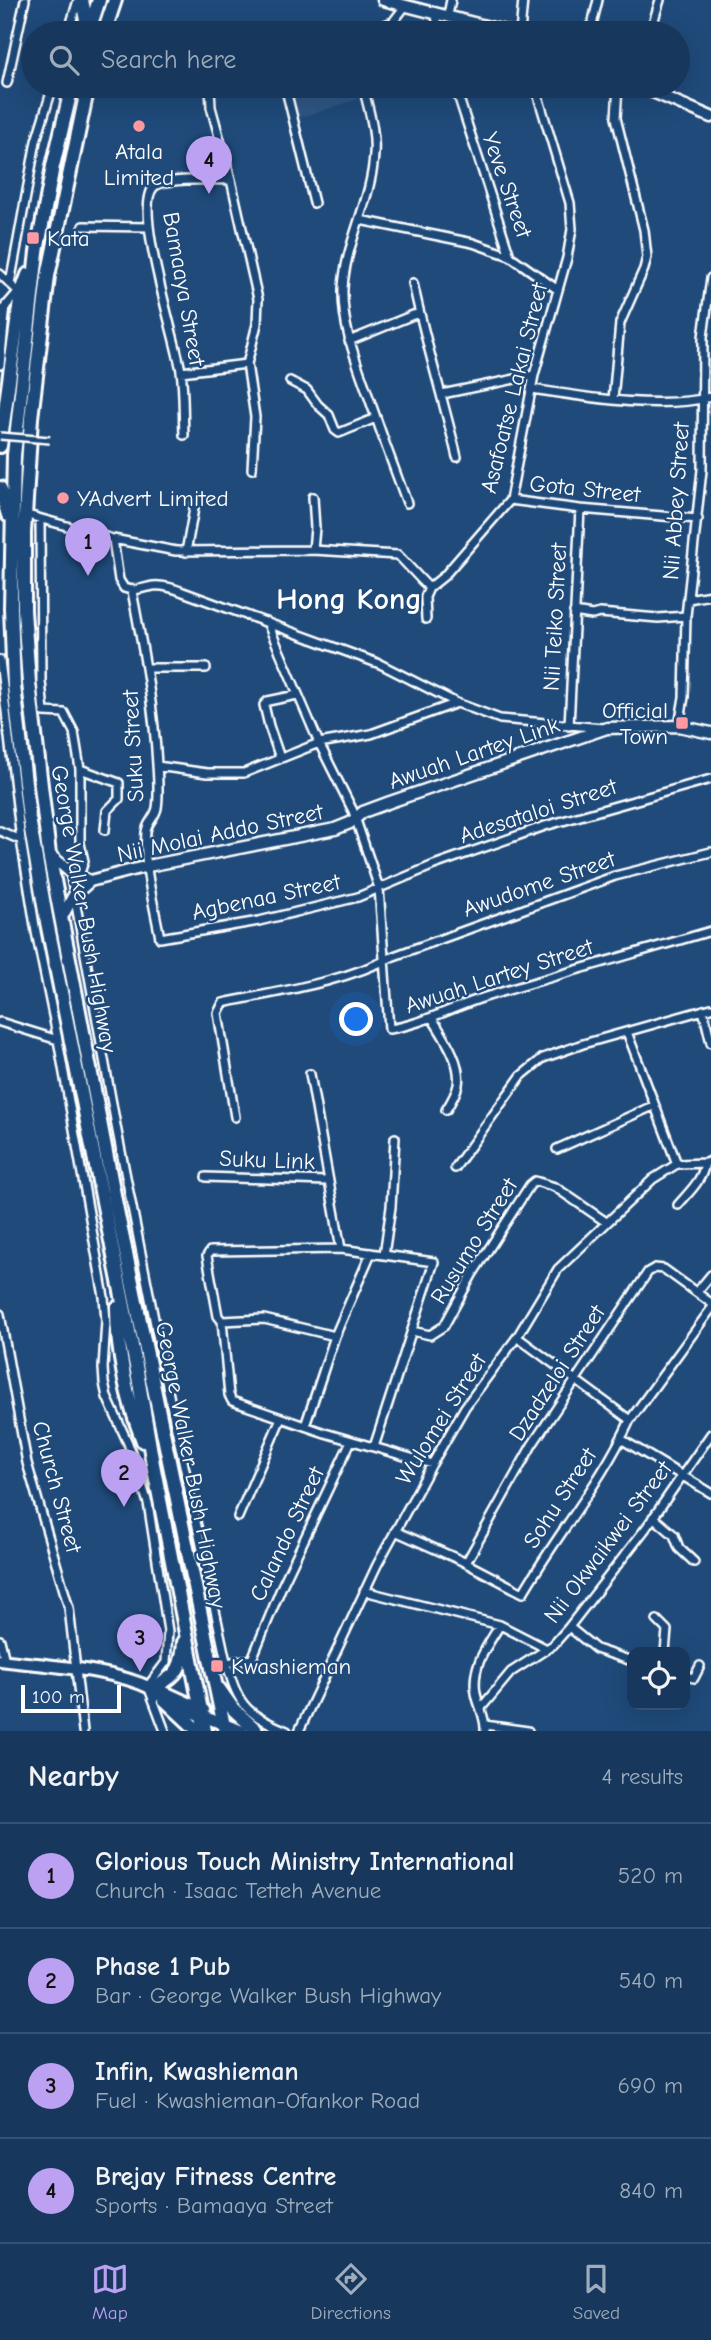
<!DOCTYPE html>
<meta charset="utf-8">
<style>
:root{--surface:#17385c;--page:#203f62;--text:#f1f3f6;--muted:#9eacbb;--line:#365272;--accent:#bca0f2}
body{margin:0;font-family:"Comic Neue",sans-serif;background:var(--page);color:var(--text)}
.controls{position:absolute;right:21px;bottom:21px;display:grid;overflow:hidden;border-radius:14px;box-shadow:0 7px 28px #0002}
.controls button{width:63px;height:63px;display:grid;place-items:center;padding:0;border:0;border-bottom:2px solid var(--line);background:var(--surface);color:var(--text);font:35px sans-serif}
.scale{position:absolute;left:21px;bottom:18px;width:100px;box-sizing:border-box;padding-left:7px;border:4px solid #fff;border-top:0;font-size:19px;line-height:24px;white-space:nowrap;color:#fff;-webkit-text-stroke:5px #1f4a7a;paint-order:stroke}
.you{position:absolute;left:357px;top:1020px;width:24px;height:24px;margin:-18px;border:5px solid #fff;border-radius:50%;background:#1a73e8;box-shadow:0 0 0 10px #1a73e833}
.badge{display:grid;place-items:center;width:46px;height:46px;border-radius:50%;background:var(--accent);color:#111;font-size:23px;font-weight:700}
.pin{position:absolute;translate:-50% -58px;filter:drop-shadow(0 2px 4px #0008)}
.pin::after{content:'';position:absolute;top:37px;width:24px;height:21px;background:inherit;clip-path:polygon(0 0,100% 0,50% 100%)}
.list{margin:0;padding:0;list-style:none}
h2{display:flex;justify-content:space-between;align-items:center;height:91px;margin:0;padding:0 28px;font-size:30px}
h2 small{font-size:23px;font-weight:400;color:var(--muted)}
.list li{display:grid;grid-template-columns:46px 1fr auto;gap:21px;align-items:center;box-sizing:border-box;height:105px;padding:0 28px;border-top:2px solid var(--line)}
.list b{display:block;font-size:26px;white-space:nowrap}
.list p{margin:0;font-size:23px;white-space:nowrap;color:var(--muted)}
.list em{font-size:23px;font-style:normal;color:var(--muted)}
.icon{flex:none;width:38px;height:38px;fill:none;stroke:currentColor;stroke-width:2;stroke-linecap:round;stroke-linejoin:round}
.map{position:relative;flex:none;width:711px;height:1731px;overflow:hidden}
.search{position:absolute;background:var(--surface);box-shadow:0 7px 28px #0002;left:21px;right:21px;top:21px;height:77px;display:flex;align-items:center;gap:18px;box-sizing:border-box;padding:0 24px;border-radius:38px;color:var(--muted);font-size:26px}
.sheet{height:511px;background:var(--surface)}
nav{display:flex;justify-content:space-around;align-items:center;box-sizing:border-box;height:98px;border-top:2px solid var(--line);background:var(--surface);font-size:19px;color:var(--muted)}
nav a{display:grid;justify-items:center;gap:4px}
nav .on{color:var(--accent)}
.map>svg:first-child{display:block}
</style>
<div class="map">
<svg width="711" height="1731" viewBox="0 0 711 1731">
<rect width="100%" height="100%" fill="#1f4a7a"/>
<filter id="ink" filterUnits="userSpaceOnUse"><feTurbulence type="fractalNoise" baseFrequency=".0143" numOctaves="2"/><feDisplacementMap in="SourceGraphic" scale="14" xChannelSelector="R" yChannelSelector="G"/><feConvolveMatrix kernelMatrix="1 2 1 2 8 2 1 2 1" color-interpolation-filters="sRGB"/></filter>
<g filter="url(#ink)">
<path fill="#2e5683" d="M286,86H354L358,99L296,119Z"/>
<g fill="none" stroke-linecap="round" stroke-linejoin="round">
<defs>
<path id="minor" d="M435,12L440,33
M448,15L451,0
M68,33L78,0
M363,33L393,22L406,5
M520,33L523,0
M590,33L598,0
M650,33L660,0
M7,83L25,0
M214,86L210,87L211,107L231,180L258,299L257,324L247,364L255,417L252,469
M285,86L314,203
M363,86C368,108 376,131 374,154C372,200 345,243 343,289C342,326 355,358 367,392C380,430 393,466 407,503
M455,86L510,256
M360,220L473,243L510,256L558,290
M83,226L149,227
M0,274L21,294
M413,283C425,341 443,398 457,457
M10,284L36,141L53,86
M0,313L18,292
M349,341L413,315L419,314
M0,365L6,305
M181,372L247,364
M290,381L307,390L318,405L329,415L335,430L339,433L376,418
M532,389C585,397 659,410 711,397
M442,394L534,375
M613,400L620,323L644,269L647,257L644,230L616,118L618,86
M184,435C183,414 184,392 181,371C176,339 134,211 153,188C161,177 216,180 231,180
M313,497L315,528L313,550
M510,500L580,509L698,519
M24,514L113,539L176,551L313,550L398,555L429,588
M40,519L41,681L44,712L64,713L74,732L80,769V843L84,861L79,876
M113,539L119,580L124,588C135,592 142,588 153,586C164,585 173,588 183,592L380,664L457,703L500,719L603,728
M186,552L195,503
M429,588L444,576L510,500L534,375L567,258L572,229L570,203L535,86
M132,591C143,649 154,706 157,765C158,779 159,795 157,808C155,818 147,822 146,832C143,867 154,904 160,938L259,921L358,897L434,865L545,826L711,779
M688,599L711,595
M574,612L592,615L600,613L658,618L686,616
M426,619L425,597L429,588
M267,622L319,743L353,811L379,888L389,1029C423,1024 453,1007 485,997C560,974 636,953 711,931
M0,660L21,840L36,932L58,1040L104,1297L106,1321L103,1368L104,1383L107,1397L128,1443L148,1503L168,1631L166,1662L148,1686L165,1731
M147,668H206
M569,726L580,509
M679,726L684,697L686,616L702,470L703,337L711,278
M280,758L269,726L264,705L268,701L297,695
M157,766L207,773H244L319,743L371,734L457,703
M80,769L119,783V799L107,811L105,830
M0,831L21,840
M70,872L117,1131L170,1400L225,1657C237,1702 242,1713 287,1731
M703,1010L711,1043
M432,1018C443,1036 462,1062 458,1085C456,1094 451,1102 446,1110
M0,1022L58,1040
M627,1032L677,1164
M310,1074L341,1249
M235,1117L218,1013L223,1003C280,991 342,983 394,956L615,876L711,852
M557,1149L653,1106
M455,1168L521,1076L543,1058L583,1044L711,1008
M206,1177L327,1181
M678,1205C689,1192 702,1181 705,1163
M384,1255L391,1207L395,1138
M697,1292L711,1275
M0,1314L27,1463L69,1608L83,1731
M222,1321L264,1319L335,1336
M412,1331L430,1335L444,1326L472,1275L530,1185L535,1181L555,1187L606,1222
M517,1337L630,1420
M305,1426L335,1336L371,1253
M621,1439L711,1493
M374,1447L434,1262L341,1249L210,1251L207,1256L218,1316L222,1321L229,1395L232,1401L325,1433L432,1464
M238,1517L281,1418
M653,1517L674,1535L679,1548L694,1562
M395,1531L460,1560L523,1593C557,1534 602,1482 630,1420L711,1309
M466,1563L532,1445L648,1272L655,1268L664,1269L711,1303
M364,1591L500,1625L547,1649
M657,1620L667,1630L665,1652
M569,1627L596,1649L632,1661
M0,1640L5,1661
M226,1663L252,1659L282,1586L351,1441
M685,1676L694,1678L700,1666
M481,1708L511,1672L553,1645L569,1627L646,1528L711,1434
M485,1725L528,1731
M299,1731L377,1565L432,1464L465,1407L517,1337L558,1269L653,1179L677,1164L705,1163L711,1161
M485,1731C486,1717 478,1706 476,1693C471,1667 487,1646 500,1625"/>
<path id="tertiary" d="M383,0L513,33
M639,86L711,117
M49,854L70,872L90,881
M62,917L74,895L90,881L148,866L335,829L350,823L363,812L390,802L607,728L679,726L711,733"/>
<path id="secondary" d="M0,1660C47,1666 110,1668 153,1689L154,1692L178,1707L242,1731
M158,1689L204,1710"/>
<path id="trunk" d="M82,0L88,30
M88,33L99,0
M104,33L115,0
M72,86L53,166L37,252L14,455L11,608L14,686L29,818L46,917L137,1371L153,1464L205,1731
M88,86L48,276L31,418L24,533V610L29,683L49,854L116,1205L225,1731
M0,446L21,294L28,275
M0,488L8,515
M117,1308C117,1352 127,1400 143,1441
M156,1687C178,1674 182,1668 184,1642
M219,1689L233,1709L256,1730
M165,1700L198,1731"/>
</defs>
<use href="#minor" stroke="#fff" stroke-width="12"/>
<use href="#tertiary" stroke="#fff" stroke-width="15"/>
<use href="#secondary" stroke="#fff" stroke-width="16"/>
<use href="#trunk" stroke="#fff" stroke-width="18"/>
<use href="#minor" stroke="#1f4a7a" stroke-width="7"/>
<use href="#tertiary" stroke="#1f4a7a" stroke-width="10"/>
<use href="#secondary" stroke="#1f4a7a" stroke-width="10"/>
<use href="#trunk" stroke="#1f4a7a" stroke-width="12"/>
<defs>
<path id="pedestrian-bridge" d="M0,436L50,440"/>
</defs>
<use href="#pedestrian-bridge" stroke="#fff" stroke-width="10" stroke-linecap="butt"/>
<use href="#pedestrian-bridge" stroke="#1f4a7a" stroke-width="5"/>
</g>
</g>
<g fill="#ff9aa2" stroke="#1f4a7a" stroke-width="2.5">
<circle cx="139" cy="126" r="7"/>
<rect x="26" y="231" width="14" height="14" rx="3.5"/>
<circle cx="63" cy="498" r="7"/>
<rect x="675" y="716" width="14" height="14" rx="3.5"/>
<rect x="210" y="1659" width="14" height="14" rx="3.5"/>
</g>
<g text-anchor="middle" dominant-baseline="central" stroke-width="5" stroke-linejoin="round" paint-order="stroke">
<g font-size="23" fill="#fff" stroke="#1f4a7a" text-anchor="start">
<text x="139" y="151" text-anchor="middle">Atala<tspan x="139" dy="26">Limited</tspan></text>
<text x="47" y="238">Kata</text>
<text x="77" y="498">YAdvert Limited</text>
<text x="668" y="710" text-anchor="end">Official<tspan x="668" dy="26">Town</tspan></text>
<text x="231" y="1666">Kwashieman</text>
</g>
<g font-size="23" fill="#fff" stroke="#1f4a7a">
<text transform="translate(507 185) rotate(71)">Yeve Street</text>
<text transform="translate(184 289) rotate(80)">Bamaaya Street</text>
<text transform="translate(514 388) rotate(-76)">Asafoatse Lakai Street</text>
<text transform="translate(585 489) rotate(6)">Gota Street</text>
<text transform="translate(676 501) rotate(-86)">Nii Abbey Street</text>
<text transform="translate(555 617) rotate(-87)">Nii Teiko Street</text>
<text transform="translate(133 746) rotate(-93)">Suku Street</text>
<text transform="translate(474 753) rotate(-19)">Awuah Lartey Link</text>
<text transform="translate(538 811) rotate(-18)">Adesataloi Street</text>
<text transform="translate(220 833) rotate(-12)">Nii Molai Addo Street</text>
<text transform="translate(539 884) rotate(-19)">Awudome Street</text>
<text transform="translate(266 897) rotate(-12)">Agbenaa Street</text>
<text transform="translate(84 909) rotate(80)">George Walker Bush Highway</text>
<text transform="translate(499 976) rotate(-18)">Awuah Lartey Street</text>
<text transform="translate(267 1160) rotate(2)">Suku Link</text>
<text transform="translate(474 1241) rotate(-58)">Rusumo Street</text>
<text transform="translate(557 1373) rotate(-57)">Dzadzeloi Street</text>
<text transform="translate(441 1419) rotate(-58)">Wulomei Street</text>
<text transform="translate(191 1465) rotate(79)">George Walker Bush Highway</text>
<text transform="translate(57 1487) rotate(75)">Church Street</text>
<text transform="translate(560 1498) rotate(-57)">Sohu Street</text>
<text transform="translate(287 1534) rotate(-65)">Calando Street</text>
<text transform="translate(608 1542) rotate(-53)">Nii Okwaikwei Street</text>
</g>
<g font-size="30" font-weight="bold" fill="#fff" stroke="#1f4a7a">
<text x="349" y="599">Hong Kong</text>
</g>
</g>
</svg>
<div class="controls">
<button><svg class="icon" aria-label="locate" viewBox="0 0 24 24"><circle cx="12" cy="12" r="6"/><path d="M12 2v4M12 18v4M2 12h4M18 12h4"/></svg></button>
</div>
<div class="scale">100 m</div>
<div class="you"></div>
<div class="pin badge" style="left:88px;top:576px">1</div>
<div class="pin badge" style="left:124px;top:1507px">2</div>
<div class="pin badge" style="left:140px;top:1672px">3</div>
<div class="pin badge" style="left:209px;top:194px">4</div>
<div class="search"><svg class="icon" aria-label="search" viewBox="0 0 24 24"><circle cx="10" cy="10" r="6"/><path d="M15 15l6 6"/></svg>Search here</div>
</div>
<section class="sheet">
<h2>Nearby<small>4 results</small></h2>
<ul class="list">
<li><span class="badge">1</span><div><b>Glorious Touch Ministry International</b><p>Church · Isaac Tetteh Avenue</p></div><em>520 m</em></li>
<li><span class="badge">2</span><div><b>Phase 1 Pub</b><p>Bar · George Walker Bush Highway</p></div><em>540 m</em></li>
<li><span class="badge">3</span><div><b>Infin, Kwashieman</b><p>Fuel · Kwashieman-Ofankor Road</p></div><em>690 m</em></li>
<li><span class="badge">4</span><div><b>Brejay Fitness Centre</b><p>Sports · Bamaaya Street</p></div><em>840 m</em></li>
</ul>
</section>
<nav>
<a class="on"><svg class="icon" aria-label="map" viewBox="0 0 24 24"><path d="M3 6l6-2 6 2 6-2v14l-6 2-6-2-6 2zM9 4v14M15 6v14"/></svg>Map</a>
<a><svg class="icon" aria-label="directions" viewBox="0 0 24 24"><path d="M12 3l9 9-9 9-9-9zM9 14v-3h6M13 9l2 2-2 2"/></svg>Directions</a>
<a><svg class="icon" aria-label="saved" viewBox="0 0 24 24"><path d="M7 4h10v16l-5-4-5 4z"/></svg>Saved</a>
</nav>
